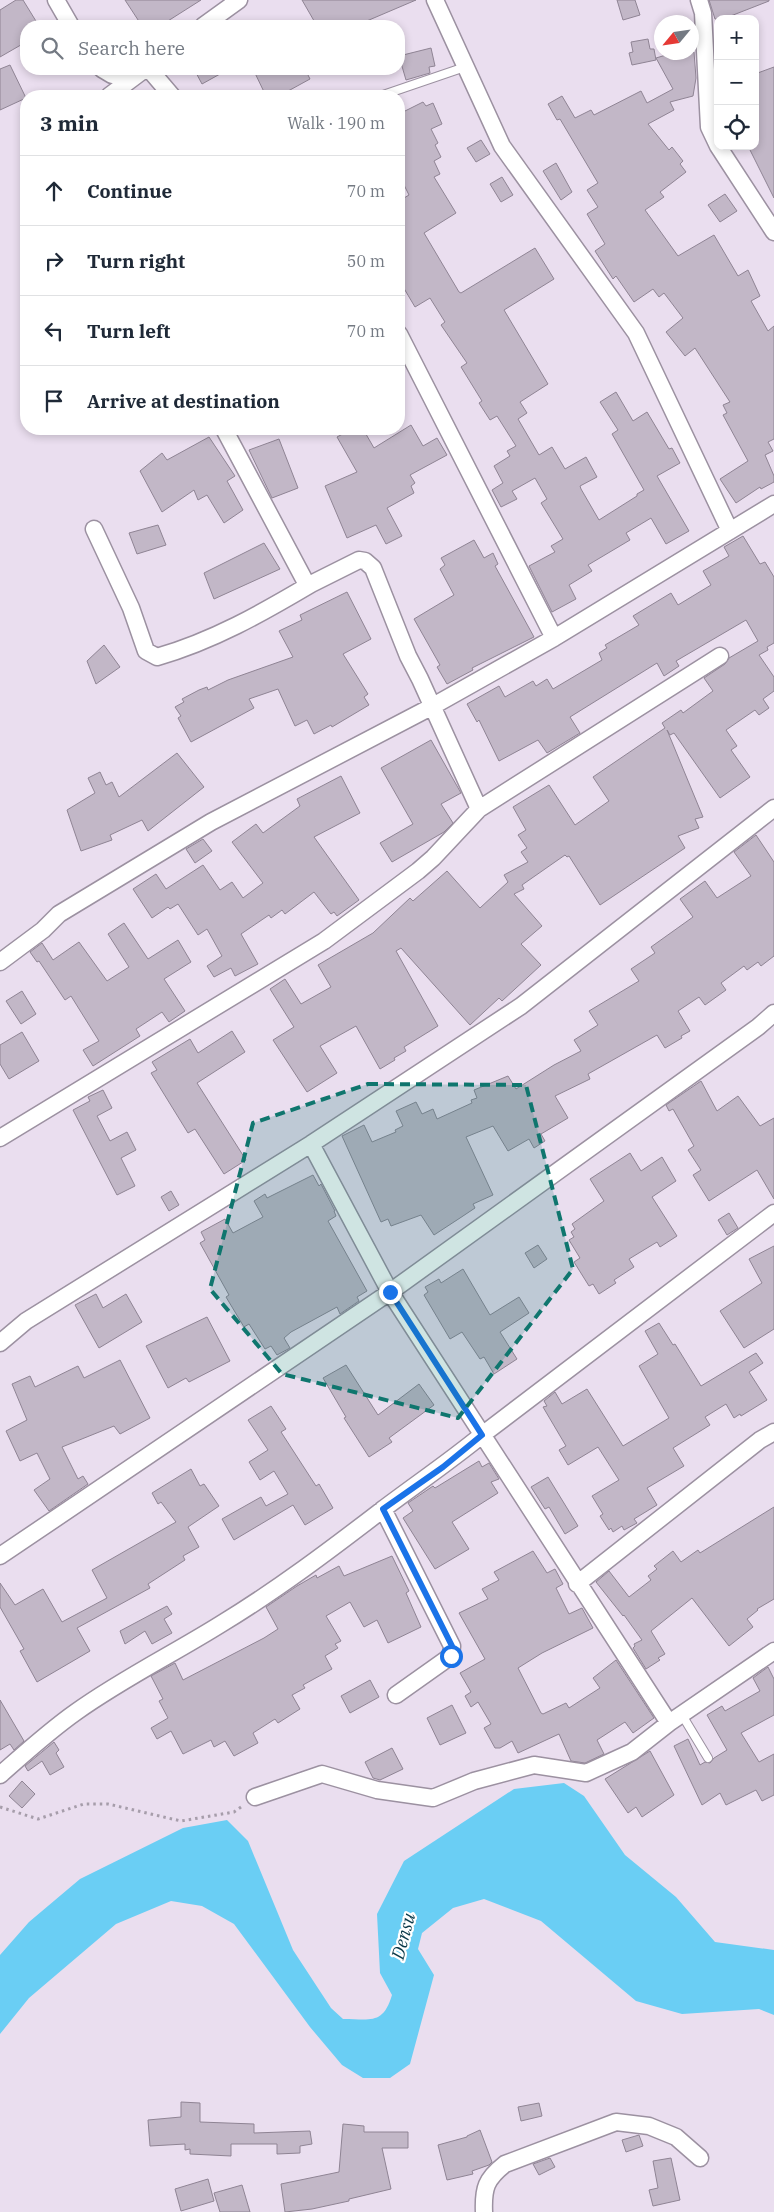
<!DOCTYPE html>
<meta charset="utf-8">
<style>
:root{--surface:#fff;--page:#f6f6f7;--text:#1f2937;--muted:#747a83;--line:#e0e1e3}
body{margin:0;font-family:"IBM Plex Serif",serif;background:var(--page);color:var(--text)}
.controls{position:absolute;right:15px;top:15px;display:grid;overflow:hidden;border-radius:10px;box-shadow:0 2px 8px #0003}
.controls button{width:45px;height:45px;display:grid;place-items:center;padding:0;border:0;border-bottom:1px solid var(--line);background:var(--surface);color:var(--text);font:25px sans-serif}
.compass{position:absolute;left:654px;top:15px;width:45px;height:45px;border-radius:50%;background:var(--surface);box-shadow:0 2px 8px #0003;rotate:241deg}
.stop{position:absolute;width:15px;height:15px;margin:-11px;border:4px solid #1a73e8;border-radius:50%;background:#fff}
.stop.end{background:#1a73e8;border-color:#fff;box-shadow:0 1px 5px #0008}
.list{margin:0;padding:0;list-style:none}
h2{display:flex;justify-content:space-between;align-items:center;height:65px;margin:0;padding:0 20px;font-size:21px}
h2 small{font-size:16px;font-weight:400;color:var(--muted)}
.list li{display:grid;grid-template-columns:32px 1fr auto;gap:15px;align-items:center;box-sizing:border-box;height:70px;padding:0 20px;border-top:1px solid var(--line)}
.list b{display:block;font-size:19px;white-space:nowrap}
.list em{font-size:16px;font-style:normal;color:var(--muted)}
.icon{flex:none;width:28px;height:28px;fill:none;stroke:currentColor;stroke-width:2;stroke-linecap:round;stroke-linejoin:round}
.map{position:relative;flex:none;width:774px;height:2212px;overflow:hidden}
.search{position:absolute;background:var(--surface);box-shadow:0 2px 8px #0003;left:20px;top:20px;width:385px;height:55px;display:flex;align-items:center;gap:12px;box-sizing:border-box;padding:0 18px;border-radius:20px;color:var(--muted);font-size:19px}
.panel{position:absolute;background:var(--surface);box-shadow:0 2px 8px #0003;left:20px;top:90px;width:385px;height:345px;border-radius:20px}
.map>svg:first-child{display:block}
</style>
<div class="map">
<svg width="774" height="2212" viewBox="0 0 774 2212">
<rect width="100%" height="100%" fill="#eadeef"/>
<path fill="#6acef4" d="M564,1783L584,1796L625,1855L676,1897L715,1942L774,1950V2015L759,2009L682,2014L636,2001L541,1921L484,1899L453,1908L422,1933L418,1949L434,1975L410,2064L390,2078H363L342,2065L310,2027L234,1924L202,1906L171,1901L116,1924L29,1998L0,2034V1955L29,1922L80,1879L183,1828L227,1820L248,1841L293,1950L331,2008L343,2019C371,2019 383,2025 392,1995L380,1973L377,1914L404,1861L514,1789Z"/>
<path fill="#c2b7c7" stroke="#8f8494" d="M16,0H23L39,26H26V42L0,57V10Z
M125,0H201L160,26H142Z
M302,0H416L355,26H317Z
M617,0H635L640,15L623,20Z
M709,0H769V1L723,19H715Z
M648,39L650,49H654L656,60L632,65L629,53L633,52L631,42Z
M431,48L435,66L429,67L430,73L406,80L399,56Z
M676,52H694L696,78L693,96L670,102L674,110L648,124L669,150L672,147L683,161L680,164L686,172L660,192L664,197L645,210L678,256L714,235L738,276L748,270L760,296L751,301L768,331L774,326V439L768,442L773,451L765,455L774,476V482L761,489L760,487L736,503L720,479L748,461L723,415L727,413L723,405L730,402L695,348L685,356L666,332L683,318L664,293L659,297L653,289L634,302L616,276L613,279L595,251L605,244L587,214L598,207L587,190L598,183L560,119L557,120L548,104L562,96L575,118L591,110L594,115L641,91L647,103L673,89L656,58Z
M10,65L26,98L0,110V69Z
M774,67V198L748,146H755V74Z
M194,69H229L202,84Z
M253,69H305L310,79L279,96H266Z
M423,102L426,106L433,103L442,124L431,129L438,143L435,145L441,157L434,161L440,174L434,177L456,213L424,233L459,292L461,293L535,248L554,279L504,310L548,384L520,402L527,413L518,419L539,455L552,447L565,469L586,457L597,477L580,486L581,489L599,520L637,496V494L644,490L612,434L618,430L600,402L616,392L633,421L647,412L669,449L672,448L680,463L657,476L689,531L666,544L651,518L626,533L630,540L588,565L592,571L569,585L576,599L552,612L529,566L555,552L551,546L563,539L541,503L547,499L535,478L512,491L517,499L501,507L492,490L503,483L494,466L510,456L507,451L516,446L497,416L490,420L479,403L482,401L461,367L467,363L441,325L445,322L430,298L415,307L399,280V201L409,195L399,175V114Z
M481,140L490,154L476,162L467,148Z
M556,163L572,192L561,200L543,171Z
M502,177L513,195L501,202L490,184Z
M725,194L737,211L720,222L708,205Z
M411,425L423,446L437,438L447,455L410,475L415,483L411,486L414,493L387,508L402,536L386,544L376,525L347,538L325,486L357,472L337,437L352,429H363L374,448Z
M209,437L235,476L227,481L243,510L224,523L207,495L198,500L194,490L162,512L140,471L162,453L167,460Z
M279,439L298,488L272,498L249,450Z
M158,525L166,545L137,554L129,533Z
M743,536L760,564L765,562L774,577V643L767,647L768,650L759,655L774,677V691L763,699L769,708L759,715L755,710L726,730L737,746L731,750L750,777L720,798L674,733L670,735L667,730L703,817L695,819L699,828L678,836L685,848L600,905L569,856L567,857L565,855L522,885L524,889L514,894L542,926L521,944L541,965L502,1001L499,998L470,1025L401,948L396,951L438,1026L404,1047L406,1051L394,1058L395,1060L380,1069L356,1026L320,1046L337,1073L307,1092L273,1040L294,1027L270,989L285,979L301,1004L331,987L318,965L373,933L410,898L413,901L447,871L480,908L508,882L504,875L528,862L521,852L527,848L518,835L526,830L513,807L549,785L575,825L609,801L593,777L665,728L662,723L681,710L683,713L713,691L704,678L725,664L729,658L758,641L746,620L676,661L679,666L664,676L657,663L570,717L580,733L547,753L538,740L499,761L479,720L477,722L467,704L499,686L505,697L533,681L536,686L547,679L553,689L602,660L599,653L607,648L605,645L639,625L633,616L671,593L678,605L711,585L703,571L729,556L724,547Z
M474,540L484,558L493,553L498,564L495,566L534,637L472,668L473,670L447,684L437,667L440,665L414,619L454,595L440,569L445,565L441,558Z
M264,543L280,569L214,599L204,573Z
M347,592L371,639L343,654L368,694L364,697L369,705L332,727L331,725L314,734L307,720L295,726L278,689L249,699L254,708L191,742L178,718L181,716L175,707L184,702L182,699L199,690L207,687L208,690L228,680L293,657L279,631L302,620L300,615Z
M104,645L120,667L96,684L87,661Z
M431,740L461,793L441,804L453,823L444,832L392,862L380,843L413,824L381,768Z
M177,753L204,787L148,831L142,820L110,835L112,840L81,851L67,810L95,793L88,778L100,772L106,785L112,782L119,797Z
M341,776L360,813L314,837L359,900L337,916L334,912L331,914L314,892L285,914L282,910L271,918L269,915L241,934L258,964L235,976L231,968L214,977L207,966L222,956L207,929L198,935L178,904L170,909L168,907L152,918L133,889L156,874L166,889L203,865L220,890L232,882L243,898L263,883L232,842L256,824L263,833L300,806L297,799Z
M756,835L774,862V956L761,966L758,962L747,970L744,966L721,983L726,990L705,1005L699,997L678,1011L690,1031L681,1036L682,1038L665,1048L657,1035L588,1074L590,1079L555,1096L568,1118L541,1134L545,1141L534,1148L529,1139L508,1151L493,1126L466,1137L493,1195L473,1204L475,1208L460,1218L434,1235L421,1215L391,1226L388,1219L381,1222L342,1136L364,1125L372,1142L396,1132L395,1130L403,1126L396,1111L416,1102L422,1114L433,1109L437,1119L472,1103L471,1100L477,1098L474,1090L508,1076L516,1089L554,1065L581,1051L574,1040L598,1025L589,1011L639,981L631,969L655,953L651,947L693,917L680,899L705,881L717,898L751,876L734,852Z
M203,839L212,851L195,863L186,849Z
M124,923L148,959L178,940L191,962L164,979L185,1011L169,1022L162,1012L136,1029L140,1036L93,1066L83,1050L99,1041L71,996L65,1000L39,961L37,962L30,952L42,943L53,960L79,942L107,981L129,967L108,934Z
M22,991L36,1014L21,1024L6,1001Z
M232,1031L245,1052L197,1083L246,1160L224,1174L195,1129L188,1133L151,1073L157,1070L152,1062L190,1039L198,1053Z
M22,1032L39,1061L9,1079L0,1064V1045Z
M701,1081L717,1111L738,1096L760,1126L774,1118V1199L757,1170L709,1201L693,1175L701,1170L688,1150L694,1146L673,1109L669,1111L666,1105Z
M103,1090L112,1108L97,1116L110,1141L127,1132L136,1150L121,1158L135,1186L117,1195L73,1110L90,1101L88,1097Z
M630,1153L641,1171L662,1157L676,1181L652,1197L677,1236L660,1247L657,1242L629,1259L634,1267L614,1280L616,1283L599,1294L593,1284L589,1286L574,1262L580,1258L569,1240L574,1237L571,1232L575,1229L572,1224L604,1201L590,1179Z
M313,1175L319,1186L321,1184L335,1211H334L336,1216L328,1221L367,1291L357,1297L359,1301L340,1314L337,1307L291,1332L284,1338L290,1348L277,1355L271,1346L265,1349L249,1324L244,1327L226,1297L229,1295L200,1243L205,1240L201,1232L225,1219L233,1233L263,1217L254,1201L265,1194L267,1198Z
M171,1191L179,1205L169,1211L161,1197Z
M729,1213L738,1228L727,1235L718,1220Z
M538,1245L547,1259L534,1268L525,1253Z
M774,1246V1329L744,1348L720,1311L762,1283L749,1259Z
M463,1269L490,1315L519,1297L529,1313L500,1332L517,1359L494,1374L484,1357L480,1359L462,1332L450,1339L424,1295L428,1292L425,1287L439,1279L441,1283Z
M96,1294L103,1308L126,1294L142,1322L99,1348L75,1305Z
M207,1317L230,1361L189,1382L186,1378L168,1388L146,1346Z
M659,1323L673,1345L675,1344L701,1386L756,1353L763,1363L749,1372L767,1400L741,1416L740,1414L734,1418L726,1404L705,1417L710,1425L673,1448L684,1466L647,1488L657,1505L634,1519L637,1523L624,1530L622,1526L613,1532L611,1528L609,1530L600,1516L603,1514L592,1496L619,1480L598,1447L568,1465L559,1450L566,1446L543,1407L547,1406L544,1401L555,1392L562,1404L587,1389L623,1446L669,1418L639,1366L658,1354L645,1331Z
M120,1360L150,1418L120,1434L114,1426L62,1447L78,1479L83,1476L88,1484L49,1511L34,1490L50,1479L37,1453L20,1461L6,1431L27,1420L12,1384L30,1376L35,1387L78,1366L84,1378Z
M346,1365L378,1415L419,1384L434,1405L389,1438L392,1442L369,1457L344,1418L346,1417L323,1378Z
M271,1406L286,1429L281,1432L316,1486L319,1484L333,1508L305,1525L293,1505L234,1540L222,1519L261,1497L266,1506L288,1494L274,1471L260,1480L249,1462L268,1450L248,1420Z
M479,1461L482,1467L489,1463L499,1479L491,1482L498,1493L452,1522L469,1549L435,1569L403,1518L413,1511L408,1503L433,1486L435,1488Z
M191,1469L200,1486L204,1484L219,1506L188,1527L199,1547L183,1556L185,1560L148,1584L150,1588L77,1628L90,1651L37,1682L20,1651L24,1649L0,1607V1583L15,1605L43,1589L62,1622L107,1598L92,1570L176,1522L161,1502L158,1504L152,1493Z
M548,1477L578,1526L565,1534L549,1507L545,1509L531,1487Z
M774,1507V1599L757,1609L758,1610L747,1619L753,1627L729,1646L692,1598L651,1631L665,1654L658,1658L660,1660L646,1669L633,1648L635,1646L634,1644L642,1640L624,1615L623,1616L596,1582L609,1571L629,1597L651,1580L648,1576L657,1569L654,1566L673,1551L681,1562L698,1550L700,1553Z
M533,1551L547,1573L555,1569L563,1584L556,1588L569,1614L582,1608L593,1628L542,1653L518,1668L541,1713L543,1714L566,1703L569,1708L600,1688L593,1678L616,1660L654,1718L633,1733L625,1722L597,1740L604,1754L585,1763L571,1761L559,1734L518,1753L512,1741L500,1748H495L484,1728L491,1724L478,1702L471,1707L465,1696L471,1692L460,1673L485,1659L459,1613L488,1599L482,1589L499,1580L494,1572Z
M392,1556L409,1591L406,1593L421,1627L388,1643L377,1620L364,1627L350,1602L326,1616L341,1641L335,1644L338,1648L325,1656L332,1669L303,1685L305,1688L292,1695L300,1709L278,1723L275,1719L253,1733L258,1743L234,1756L225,1741L214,1747L211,1740L183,1754L171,1731L157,1739L151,1728L168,1718L159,1701L163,1699L151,1676L175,1663L183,1680L264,1638L278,1629L266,1607L297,1586L316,1575L317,1578L339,1566L344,1576Z
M167,1606L172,1614L164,1619L172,1633L152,1644L145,1631L125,1644L120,1631Z
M768,1667L774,1679V1715L741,1733L759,1762L774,1754V1795L762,1801L756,1790L726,1805L720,1793L702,1805L674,1746L688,1739L700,1765L705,1762L710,1763L714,1758L727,1750L707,1715L722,1706L725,1711L760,1691L753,1678Z
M370,1680L379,1697L350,1713L341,1696Z
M0,1700L24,1741L14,1750L10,1744L0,1750Z
M452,1705L466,1733L440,1745L427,1718Z
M54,1742L59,1750L56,1753L64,1767L50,1775L42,1761L28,1771L25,1766Z
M392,1748L403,1769L380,1780L373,1778L365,1762Z
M650,1751L674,1795L642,1817L636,1807L628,1813L605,1779Z
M22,1781L35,1794L22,1808L9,1796Z
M181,2102L200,2103V2122L254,2124V2133L310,2131L312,2144L300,2146V2153L277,2154V2144H231V2156L190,2154V2149L185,2150V2144L150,2146L148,2120L181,2117Z
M539,2103L542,2116L521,2121L518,2107Z
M343,2124L364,2126V2132H408V2148H382L391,2189L349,2199V2201L312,2209L285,2212L281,2184L339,2172Z
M480,2130L492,2162L489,2165L472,2171L473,2174L447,2180L438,2145L467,2137V2136Z
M639,2135L643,2146L626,2152L622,2140Z
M550,2158L555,2167L539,2175L533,2164Z
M671,2158L680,2200L653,2206L649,2190L658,2188L653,2161Z
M208,2179L214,2201L181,2211L175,2189Z
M242,2185L250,2212H220L214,2193Z"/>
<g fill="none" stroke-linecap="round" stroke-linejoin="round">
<defs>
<path id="lane" d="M380,96L465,67
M682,1715L708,1758"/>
<path id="street" d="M56,0L71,26
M435,0L502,146L636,333L730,531
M699,0L703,13L709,127L718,146
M203,26L239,0
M102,69L112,75L138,74
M149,69L172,96
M109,96L145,69
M718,146L774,232
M399,334L554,638
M224,429L305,581L311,584L359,560L365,561L373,568L408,656L420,679L479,809
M94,529L131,608L146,651L157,657C213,641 262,613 311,584
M0,962L43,930L59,914L211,822L433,706L554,638L774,504
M0,1138L324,941L418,871L433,858L479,809L720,656
M311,1144L390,1292L669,1723
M0,1343L26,1321L311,1144L521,1006L774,808
M383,1509L452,1646L451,1656L396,1695
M0,1556L390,1292L758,1027L774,1013
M577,1584L760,1440L774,1432
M0,1775C25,1753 49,1731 76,1712C122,1679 173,1654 221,1624C277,1590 330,1550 382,1510C415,1485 449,1462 482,1435L774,1213
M255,1797L322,1774L377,1790L433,1798L474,1781L534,1765L586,1773L632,1752L669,1723L774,1651
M484,2212C483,2188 486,2179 505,2164L616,2122L649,2126L676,2137L700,2158"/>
</defs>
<use href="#lane" stroke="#9c91a1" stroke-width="10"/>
<use href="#street" stroke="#9c91a1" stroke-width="19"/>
<path stroke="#a69daa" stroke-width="3" stroke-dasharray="2.5 4" stroke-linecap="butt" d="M0,1807L38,1819L84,1804H108L181,1821L234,1812L244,1805"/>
<use href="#lane" stroke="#fff" stroke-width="8"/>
<use href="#street" stroke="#fff" stroke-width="16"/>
</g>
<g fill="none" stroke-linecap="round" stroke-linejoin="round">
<path stroke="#1a73e8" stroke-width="6" d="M390,1292L482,1435L443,1467L383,1509L452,1646L451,1656"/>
</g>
<path fill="#0f766e" fill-opacity="0.2" stroke="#0f766e" stroke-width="4" stroke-dasharray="10 6" stroke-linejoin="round" d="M368,1084L526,1085L573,1269L458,1418L282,1374L210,1289L253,1123Z"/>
<g text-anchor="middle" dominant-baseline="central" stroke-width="4.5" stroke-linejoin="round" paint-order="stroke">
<g font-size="18" font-style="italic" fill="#0a3949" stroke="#fff">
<text transform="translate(403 1936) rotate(-75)">Densu</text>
</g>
</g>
</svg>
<div class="controls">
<button>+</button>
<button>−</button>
<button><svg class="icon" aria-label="locate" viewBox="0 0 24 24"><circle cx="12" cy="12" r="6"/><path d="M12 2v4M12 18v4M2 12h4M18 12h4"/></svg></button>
</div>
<svg class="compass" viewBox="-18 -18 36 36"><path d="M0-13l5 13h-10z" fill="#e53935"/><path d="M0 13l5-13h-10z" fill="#747a83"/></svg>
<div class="stop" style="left:451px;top:1656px"></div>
<div class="stop end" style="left:390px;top:1292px"></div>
<div class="search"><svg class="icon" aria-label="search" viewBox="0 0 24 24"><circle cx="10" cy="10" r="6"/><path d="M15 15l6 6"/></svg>Search here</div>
<section class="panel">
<h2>3 min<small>Walk · 190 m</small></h2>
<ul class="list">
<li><svg class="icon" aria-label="ahead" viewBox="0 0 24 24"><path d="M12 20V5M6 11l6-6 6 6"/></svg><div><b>Continue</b></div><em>70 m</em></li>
<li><svg class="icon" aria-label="right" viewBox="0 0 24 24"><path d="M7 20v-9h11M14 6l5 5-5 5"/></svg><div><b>Turn right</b></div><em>50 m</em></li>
<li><svg class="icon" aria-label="left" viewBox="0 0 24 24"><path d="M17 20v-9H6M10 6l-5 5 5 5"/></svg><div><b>Turn left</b></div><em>70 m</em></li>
<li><svg class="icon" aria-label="arrive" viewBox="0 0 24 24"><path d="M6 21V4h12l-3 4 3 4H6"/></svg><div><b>Arrive at destination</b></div></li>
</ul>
</section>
</div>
